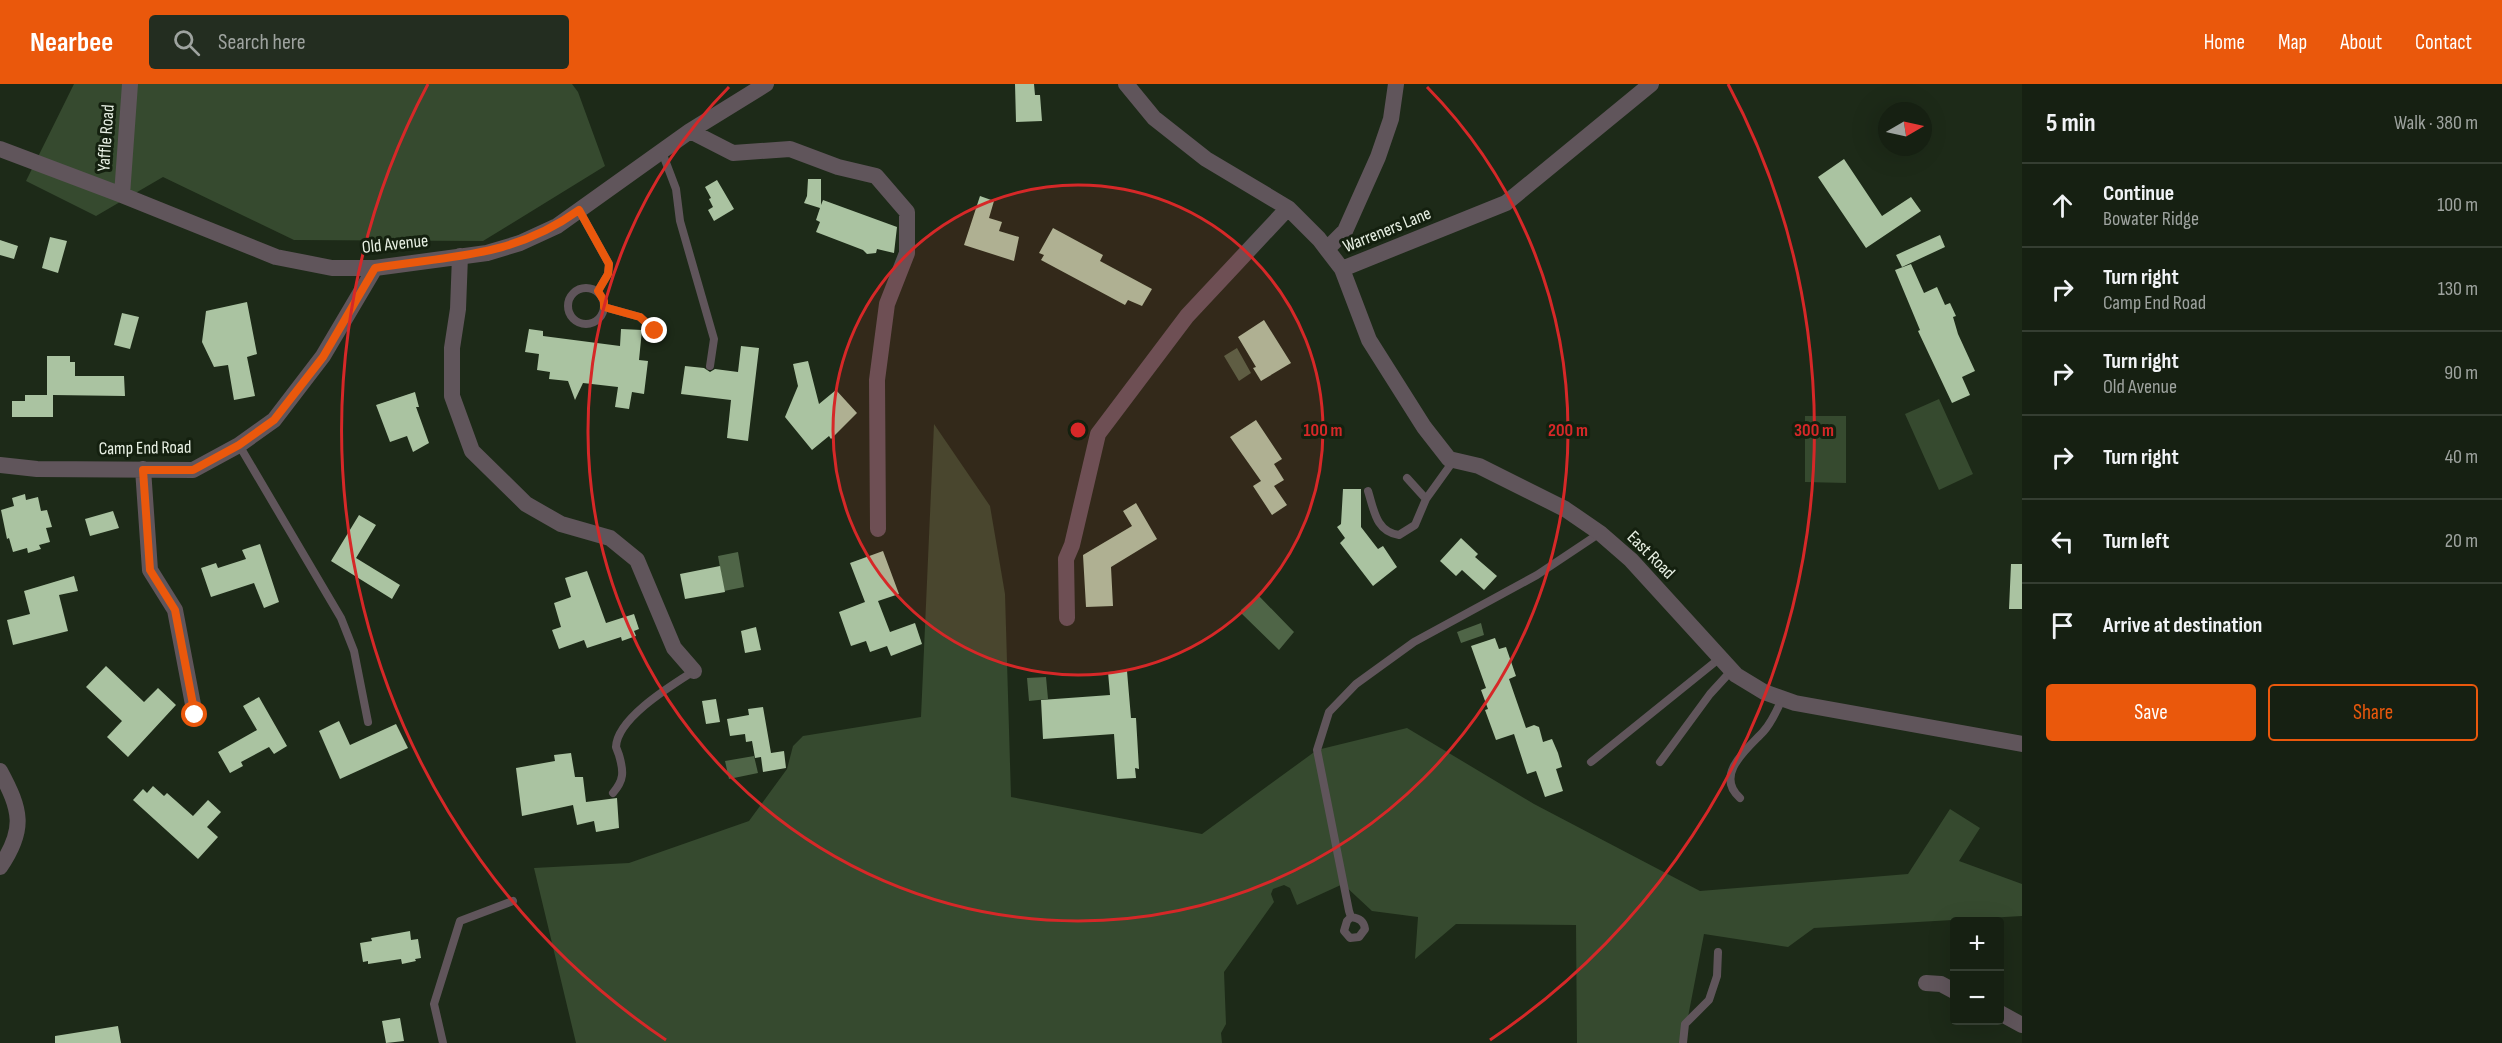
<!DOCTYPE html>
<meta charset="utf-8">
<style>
:root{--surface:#162012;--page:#232d20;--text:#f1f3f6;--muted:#9ea39f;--line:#353e32;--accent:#ea580c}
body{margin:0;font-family:"Sofia Sans Condensed",sans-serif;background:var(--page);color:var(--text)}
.controls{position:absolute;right:18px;bottom:18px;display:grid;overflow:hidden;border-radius:6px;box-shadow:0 6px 24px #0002}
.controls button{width:54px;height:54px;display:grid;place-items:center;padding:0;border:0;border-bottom:2px solid var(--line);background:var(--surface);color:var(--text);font:30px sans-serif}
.compass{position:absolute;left:1878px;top:18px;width:54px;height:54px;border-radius:50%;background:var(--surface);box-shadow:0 6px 24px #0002;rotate:81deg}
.stop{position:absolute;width:18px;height:18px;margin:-14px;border:4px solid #ea580c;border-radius:50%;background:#fff}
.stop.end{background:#ea580c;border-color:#fff;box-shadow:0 2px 6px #0008}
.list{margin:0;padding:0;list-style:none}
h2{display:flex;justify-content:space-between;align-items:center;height:78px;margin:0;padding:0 24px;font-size:26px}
h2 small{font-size:20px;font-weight:400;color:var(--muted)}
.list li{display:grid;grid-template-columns:39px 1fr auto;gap:18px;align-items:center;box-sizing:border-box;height:84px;padding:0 24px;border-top:2px solid var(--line)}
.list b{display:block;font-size:22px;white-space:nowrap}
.list p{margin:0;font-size:20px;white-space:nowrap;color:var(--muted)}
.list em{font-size:20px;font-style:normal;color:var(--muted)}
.actions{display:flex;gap:12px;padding:18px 24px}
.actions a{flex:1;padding:14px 0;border:2px solid var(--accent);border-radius:6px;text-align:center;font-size:21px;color:var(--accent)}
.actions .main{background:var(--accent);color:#fff}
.icon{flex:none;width:33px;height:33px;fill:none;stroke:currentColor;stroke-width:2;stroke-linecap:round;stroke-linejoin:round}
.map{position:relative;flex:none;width:2022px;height:959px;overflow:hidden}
header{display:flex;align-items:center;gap:36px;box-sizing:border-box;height:84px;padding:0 30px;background:var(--accent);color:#fff}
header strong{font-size:28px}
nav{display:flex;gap:33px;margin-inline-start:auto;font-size:21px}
.search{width:420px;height:54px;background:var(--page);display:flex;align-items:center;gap:15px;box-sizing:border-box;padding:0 21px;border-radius:6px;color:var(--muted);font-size:22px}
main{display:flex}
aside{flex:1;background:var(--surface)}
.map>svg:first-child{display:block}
</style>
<header>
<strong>Nearbee</strong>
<div class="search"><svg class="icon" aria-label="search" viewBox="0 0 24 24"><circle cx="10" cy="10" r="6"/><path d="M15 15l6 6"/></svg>Search here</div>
<nav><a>Home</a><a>Map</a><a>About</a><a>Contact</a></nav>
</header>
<main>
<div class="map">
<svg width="2022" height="959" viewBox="0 0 2022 959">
<rect width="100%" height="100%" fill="#1d2a18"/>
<path fill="#364a2f" d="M74,0H572L578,8L605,82L483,157L294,156L163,93L96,132L26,97Z
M1939,315L1973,390L1939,406L1905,330Z
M1805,332H1846V399L1805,398Z
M934,340L990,422L1005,510L1011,713L1202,750L1317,666L1407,644L1534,720L1700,807L1908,790L1950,725L1980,744L1959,777L2022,800V832L1814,844L1788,863L1704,850L1683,959H1577L1576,841L1456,840L1415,875L1418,833L1372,827L1343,800L1297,821L1290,804L1284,801L1273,805L1271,810L1274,818L1224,888L1226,940L1221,949L1222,959H576L534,784L629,779L749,737L787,685L793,662L803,652L921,633Z"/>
<path fill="#4f6547" d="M1237,264L1251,289L1239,297L1224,272Z
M738,468L744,503L724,507L718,472Z
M1258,511L1294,548L1279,566L1241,529V526Z
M1481,539L1484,551L1461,559L1457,548Z
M1046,593L1048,615L1029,617L1027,594Z
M754,672L758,689L729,695L725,677Z"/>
<path fill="#aac3a1" d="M1015,0H1034L1035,11H1040L1042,37L1016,38Z
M1844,75L1882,132L1911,113L1921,127L1866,164L1818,93Z
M808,95H821V121L823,116L897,143L894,169L877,165L876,169L867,170L863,166L816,148L820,138L816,136L820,124L804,119L807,112Z
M717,96L734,125L714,137L708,126L713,123L709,115L711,114L705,103Z
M980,112L994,117L989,134L1002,138L999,147L1019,153L1014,177L964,161Z
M1053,144L1103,171L1100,177L1152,205L1142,222L1128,216L1125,221L1041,176L1044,171L1039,169Z
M1940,151L1945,163L1902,183L1896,171Z
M50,153L67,157L58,189L42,184Z
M0,156L18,162L14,175L0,171Z
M1911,180L1924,209L1937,203L1945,221L1950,219L1956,232L1953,233L1958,250L1975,287L1962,293L1970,311L1952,319L1918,247L1920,246L1895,186Z
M247,218L257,270L247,273L255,312L234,316L228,281L214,283L202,258L206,227Z
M122,229L139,233L130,265L114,261Z
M1264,236L1291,279L1261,297L1253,284L1256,283L1238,253Z
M529,245L543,247V252L620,262L621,245L642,246L639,276L648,277L644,310L632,308L629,325L615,323L618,303L583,299L575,316L568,297L549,295L550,288L537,286L539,270L525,268Z
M741,262L759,264L748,357L727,354L731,316L681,310L685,282L704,284L710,288L715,285L738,288Z
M47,272H70V278H75V292H124L125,312L53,311V333H12V317H25V311H47Z
M808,277L819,320L836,306L857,329L831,355L829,352L812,366L785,333L798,302L793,280Z
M415,308L419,323H416L429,359L413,368L407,352L390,358L376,321Z
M1256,336L1282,375L1274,380L1284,396L1274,402L1287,421L1272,431L1253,402L1261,397L1230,353Z
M1343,405H1361V443L1378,465L1383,462L1397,483L1373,502L1340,459L1345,454L1337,443L1341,440Z
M25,410L26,416L38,413L41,427L47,426L52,443L46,444L50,458L39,461L41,465L28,469L27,464L13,468L9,454L7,455L1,426L14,422L12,414Z
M1136,419L1157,455L1111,483L1113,522L1086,523L1083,471L1132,442L1123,427Z
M113,427L119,444L90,452L85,435Z
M359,431L376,441L356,474L400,501L392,515L331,477Z
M1461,454L1478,470L1475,473L1497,492L1484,506L1462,486L1456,492L1440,477Z
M260,460L279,518L264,524L254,499L211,513L201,484L216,479L218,484L246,475L242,466Z
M883,467L899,510L878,517L890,548L915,539L922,560L891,572L887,562L870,568L866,557L851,562L839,528L865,518L850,479Z
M2011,480H2022V525H2009Z
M720,482L725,508L685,515L680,490Z
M587,487L606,539L634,530L639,545L634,547L636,552L622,557L621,553L587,564L584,556L559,565L552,546L561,543L554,519L571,513L565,494Z
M74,492L78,507L59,511L68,547L13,561L7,536L30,530L24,507Z
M756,543L761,566L745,569L741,547Z
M1495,554L1499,565L1506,563L1516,592L1509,595L1526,644L1534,641L1539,643L1543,658L1552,655L1558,669L1562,683L1556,685L1563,707L1545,713L1536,687L1527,690L1514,650L1496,656L1485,626L1488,625L1481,606L1486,604L1471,562Z
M106,582L144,618L158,604L176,621L128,673L107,653L122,637L86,603Z
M1127,587L1131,634H1136L1139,685L1135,684L1136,694L1117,695L1114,650L1043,655L1041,616L1110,611L1108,588Z
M259,613L287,662L274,670L269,663L241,678L243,682L230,689L218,668L257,646L243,622Z
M716,615L720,638L706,640L702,617Z
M763,623L771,669L784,667L786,684L763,688L761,673L755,674L752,657L746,658L745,650L730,652L727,635L749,631L748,625Z
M339,637L350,661L396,640L408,664L340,695L319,647Z
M571,669L575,693H583L586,718L617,714L619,744L596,748L594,737L577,741L573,721L522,732L516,684L555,677L554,671Z
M153,702L164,712L167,709L193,732L208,716L221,728L207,743L218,753L198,775L133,716L143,705L147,709Z
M410,847L411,856L418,855L421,874L415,875L416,877L402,880L401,875L368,880V877L363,878L360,859L372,857L371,854Z
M400,934L404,957L386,959L382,937Z
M118,942L121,959H55V952Z"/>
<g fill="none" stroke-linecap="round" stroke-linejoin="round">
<path stroke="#60555b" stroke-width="8" d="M662,68L676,105L680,137L714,255L710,282
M579,126L609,180L608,190L598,207
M568 222a18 18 0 1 1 36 0a18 18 0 1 1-36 0Z
M604,223L640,233L655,247
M239,361L341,534L354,567L368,638
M1407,394L1426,415
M1368,407C1374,426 1376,448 1399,451L1415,441L1426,415L1454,376
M1591,678L1720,574
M1660,678L1710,610L1732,586
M613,709C624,696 624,688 619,671C619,671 616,663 616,663C617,634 672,601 694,587
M1740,714C1714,691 1747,665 1763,648C1772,638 1777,626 1782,615
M1351,833L1347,837L1344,847L1350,854L1359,853L1365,845C1364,837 1359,834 1351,833L1349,827L1317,666L1329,628L1356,600L1414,558L1537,491L1600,449
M443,959L434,920L460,837L513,817
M1683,959L1685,940L1709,916L1717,892L1718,868"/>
<path stroke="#60555b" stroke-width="16" d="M1126,0L1154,34L1206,75L1288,124L1319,155L1342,185L1506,119L1651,0
M690,47L733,69L790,65L838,83L876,92L907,128V169L887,220L877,296L878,445
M0,65L122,111L276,173L332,184H375L487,169L520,159L557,142L690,47L766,0
M122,111L130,0
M1327,165L1345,147L1378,73L1391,35L1396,0
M460,172L458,225L452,264V312L472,367L526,420L561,440L610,454L637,476L674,564L694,587
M1342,185L1369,256L1424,343L1449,375L1479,382L1565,425L1600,449L1631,476L1736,591L1764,608L1795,619L2022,660
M0,381L37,385L193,386L239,361L274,336L323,272L375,184
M143,385L150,486L175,526L195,631
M1067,534L1066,475L1072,461L1098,350L1187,232L1288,124
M0,687C21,726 26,745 0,783
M1926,899L1941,900L1954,907
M2000,929L2022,941"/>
</g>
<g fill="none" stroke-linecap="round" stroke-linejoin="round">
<path stroke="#ea580c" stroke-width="8" d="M195,631L175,526L150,486L143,386H193L239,361L274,336L323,273L375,184C453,171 512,174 579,126L609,180L608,190L598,207L604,217V223L640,233L655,247"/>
</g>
<circle cx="1078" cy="346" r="245" fill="#d62828" fill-opacity=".12"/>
<g fill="none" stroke="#d62828" stroke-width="3">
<circle cx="1078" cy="346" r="245"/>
<path d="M1427 3A490 490 0 1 1 729 3"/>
<path d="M666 956A736 736 0 0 1 428 0M1728 0A736 736 0 0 1 1490 956"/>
</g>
<g text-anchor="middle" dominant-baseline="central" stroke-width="6" stroke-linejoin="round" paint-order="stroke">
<g font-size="18" fill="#e8f0e4" stroke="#14200f">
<text transform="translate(106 54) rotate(-86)">Yaffle Road</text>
<text transform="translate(1387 146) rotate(-22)">Warreners Lane</text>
<text transform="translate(395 160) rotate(-6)">Old Avenue</text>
<text transform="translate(145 364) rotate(-1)">Camp End Road</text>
<text transform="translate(1651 471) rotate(45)">East Road</text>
</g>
</g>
<circle cx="1078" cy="346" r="9" fill="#d62828" stroke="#14200f" stroke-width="3"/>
<g font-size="18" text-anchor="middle" font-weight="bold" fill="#d62828" stroke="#14200f" stroke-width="6" stroke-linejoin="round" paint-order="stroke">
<text x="1323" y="352">100 m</text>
<text x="1568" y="352">200 m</text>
<text x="1814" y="352">300 m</text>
</g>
</svg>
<div class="controls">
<button>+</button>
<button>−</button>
</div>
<svg class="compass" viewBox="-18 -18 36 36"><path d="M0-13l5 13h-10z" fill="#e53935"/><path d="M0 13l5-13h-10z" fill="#9ea39f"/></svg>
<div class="stop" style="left:195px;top:631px"></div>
<div class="stop end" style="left:655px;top:247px"></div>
</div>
<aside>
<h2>5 min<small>Walk · 380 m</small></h2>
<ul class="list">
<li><svg class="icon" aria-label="ahead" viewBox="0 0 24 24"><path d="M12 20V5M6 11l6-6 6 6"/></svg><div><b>Continue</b><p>Bowater Ridge</p></div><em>100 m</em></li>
<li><svg class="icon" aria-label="right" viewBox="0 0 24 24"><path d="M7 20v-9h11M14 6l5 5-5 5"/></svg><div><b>Turn right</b><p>Camp End Road</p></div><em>130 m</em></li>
<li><svg class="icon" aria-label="right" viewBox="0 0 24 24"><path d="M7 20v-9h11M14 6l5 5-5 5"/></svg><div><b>Turn right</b><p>Old Avenue</p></div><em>90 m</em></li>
<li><svg class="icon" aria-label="right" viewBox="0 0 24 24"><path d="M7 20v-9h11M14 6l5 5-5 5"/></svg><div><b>Turn right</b></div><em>40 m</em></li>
<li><svg class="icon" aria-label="left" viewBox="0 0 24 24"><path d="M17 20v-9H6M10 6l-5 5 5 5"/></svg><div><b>Turn left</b></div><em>20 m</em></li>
<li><svg class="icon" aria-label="arrive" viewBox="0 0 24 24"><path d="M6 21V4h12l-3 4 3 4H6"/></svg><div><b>Arrive at destination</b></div></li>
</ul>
<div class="actions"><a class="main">Save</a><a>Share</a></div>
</aside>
</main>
